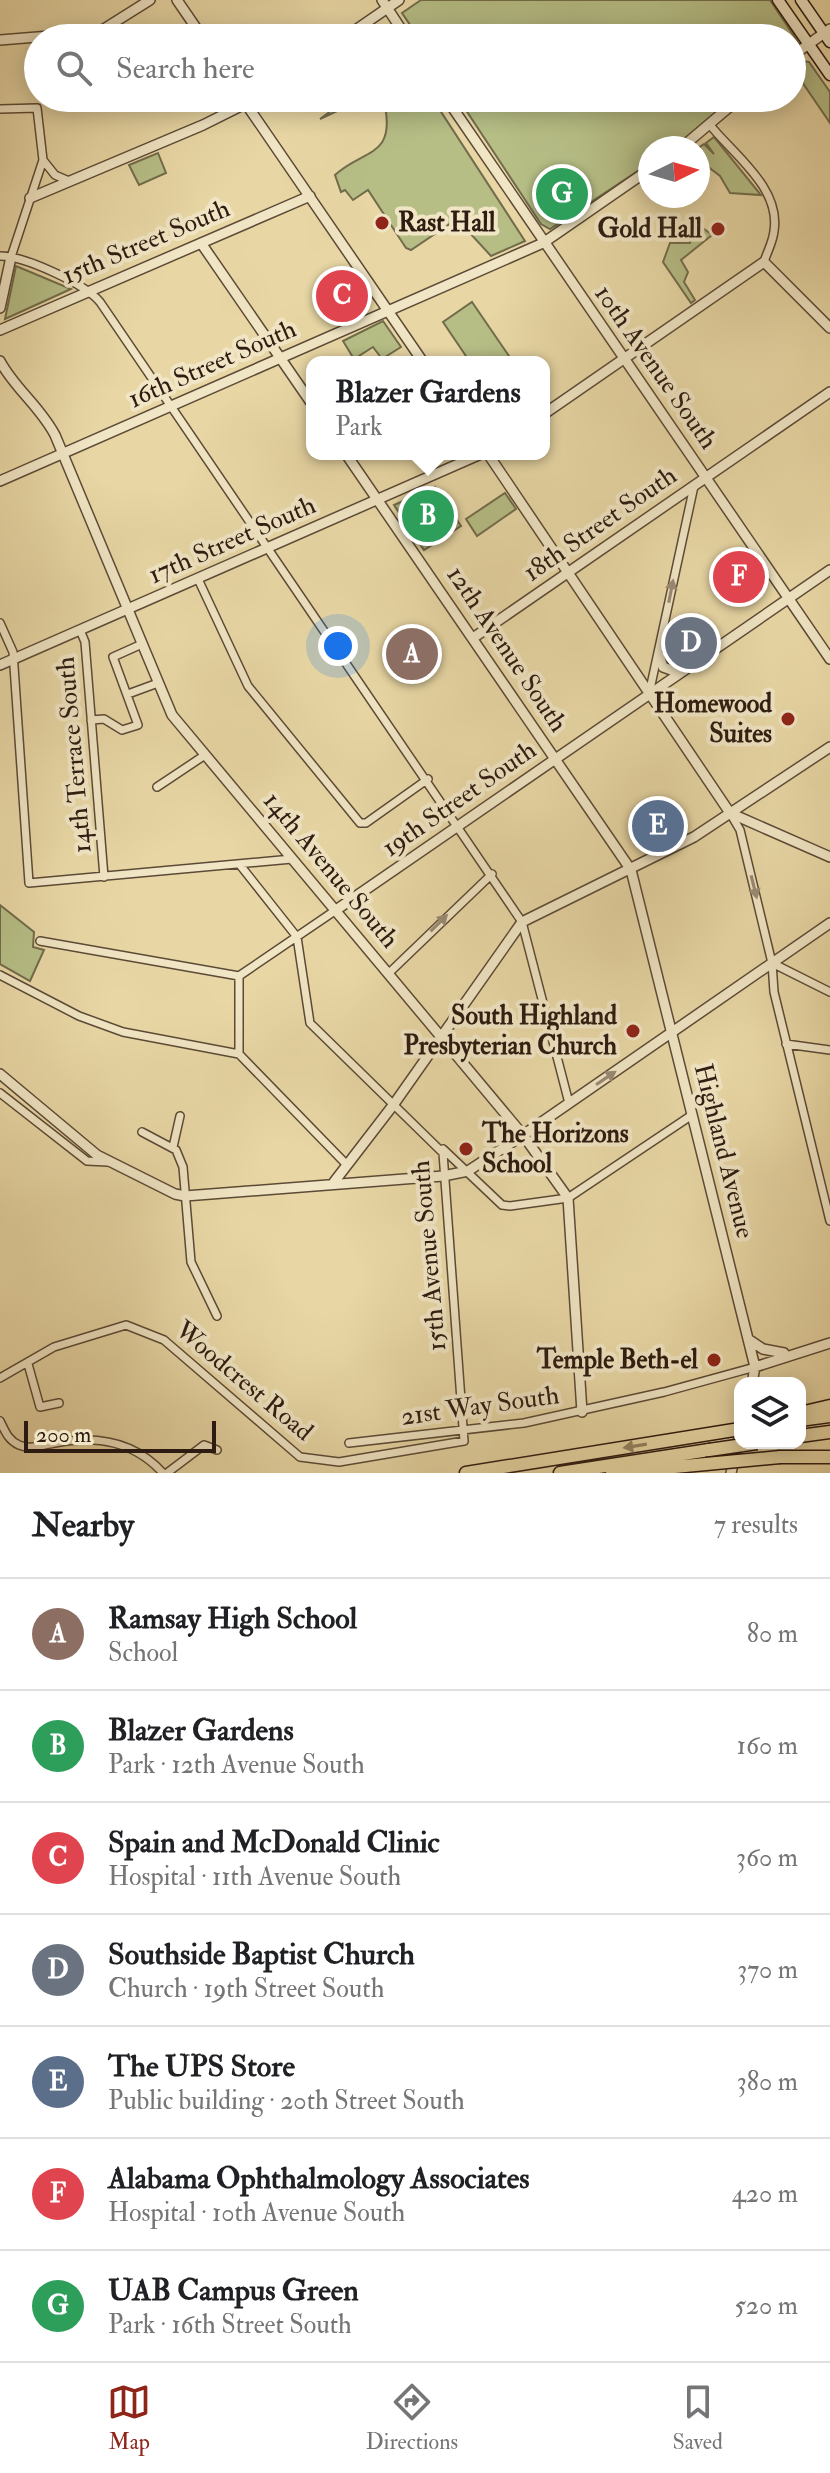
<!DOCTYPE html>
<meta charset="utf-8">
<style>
:root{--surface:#fff;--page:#f2f2f2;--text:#202124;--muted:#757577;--line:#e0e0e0;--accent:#8f2418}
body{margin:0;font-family:"IM FELL Double Pica",serif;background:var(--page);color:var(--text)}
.controls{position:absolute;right:24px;bottom:24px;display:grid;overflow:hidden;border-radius:16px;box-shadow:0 4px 20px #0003}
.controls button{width:72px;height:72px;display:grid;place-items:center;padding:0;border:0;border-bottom:2px solid var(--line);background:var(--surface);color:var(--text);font:40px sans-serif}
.compass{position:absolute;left:638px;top:136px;width:72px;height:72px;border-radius:50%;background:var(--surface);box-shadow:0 4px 20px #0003;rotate:85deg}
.scale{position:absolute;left:24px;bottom:20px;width:192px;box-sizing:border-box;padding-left:8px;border:4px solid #2e1b11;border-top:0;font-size:22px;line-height:28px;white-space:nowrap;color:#2e1b11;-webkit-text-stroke:6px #f0e5c4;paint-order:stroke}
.you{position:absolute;left:338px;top:646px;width:28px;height:28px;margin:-20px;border:6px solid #fff;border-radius:50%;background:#1a73e8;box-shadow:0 0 0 12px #1a73e833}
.badge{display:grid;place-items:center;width:52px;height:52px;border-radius:50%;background:var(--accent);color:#fff;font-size:26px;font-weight:700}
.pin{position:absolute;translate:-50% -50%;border:4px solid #fff;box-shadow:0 2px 8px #0006}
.popup{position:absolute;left:306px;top:356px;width:244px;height:104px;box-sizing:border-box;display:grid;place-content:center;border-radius:16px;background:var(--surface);filter:drop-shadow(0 2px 6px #0005);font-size:26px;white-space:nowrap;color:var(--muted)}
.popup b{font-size:30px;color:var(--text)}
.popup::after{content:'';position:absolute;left:50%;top:100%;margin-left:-16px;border:16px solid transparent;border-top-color:var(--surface)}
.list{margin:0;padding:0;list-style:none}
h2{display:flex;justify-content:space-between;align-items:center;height:104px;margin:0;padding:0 32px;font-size:34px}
h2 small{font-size:26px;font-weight:400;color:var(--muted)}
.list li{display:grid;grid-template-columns:52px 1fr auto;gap:24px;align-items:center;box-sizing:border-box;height:112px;padding:0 32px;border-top:2px solid var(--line)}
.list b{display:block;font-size:30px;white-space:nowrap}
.list p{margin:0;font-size:26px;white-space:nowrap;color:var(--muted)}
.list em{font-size:26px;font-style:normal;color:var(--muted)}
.icon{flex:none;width:44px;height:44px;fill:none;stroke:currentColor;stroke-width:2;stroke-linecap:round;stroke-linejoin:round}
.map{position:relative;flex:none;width:830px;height:1473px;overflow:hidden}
.search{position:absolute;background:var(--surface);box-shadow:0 4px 20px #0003;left:24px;right:24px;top:24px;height:88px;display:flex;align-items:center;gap:20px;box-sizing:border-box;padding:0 28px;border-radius:44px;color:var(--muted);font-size:30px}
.sheet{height:888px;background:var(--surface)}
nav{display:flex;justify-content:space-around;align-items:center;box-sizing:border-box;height:112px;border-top:2px solid var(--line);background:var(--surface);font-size:22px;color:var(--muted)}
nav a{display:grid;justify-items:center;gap:4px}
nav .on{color:var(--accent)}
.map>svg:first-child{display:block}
</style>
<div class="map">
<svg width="830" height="1473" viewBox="0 0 830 1473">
<rect width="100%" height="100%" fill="#e8d7a5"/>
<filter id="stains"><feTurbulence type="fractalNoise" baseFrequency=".0025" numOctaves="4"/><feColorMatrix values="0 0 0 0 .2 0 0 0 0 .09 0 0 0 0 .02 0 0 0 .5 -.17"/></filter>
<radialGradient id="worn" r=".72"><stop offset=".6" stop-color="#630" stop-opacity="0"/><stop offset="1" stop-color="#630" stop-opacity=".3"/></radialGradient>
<path fill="#b6be86" stroke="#726c4c" stroke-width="2" d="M421,0H770L800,45L792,51V38H419L402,13Z
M803,61L809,62L830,92V123L800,79L792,84V69Z
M348,98H403L414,110L432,98L525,241L491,256L457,219L411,250L406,248L368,190L353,200L345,190L341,192L335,175C363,149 395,158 385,106L378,105V101L352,104L320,119Z
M458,98H735L673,148H650V163L550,229L541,224Z
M714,137L761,195L730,193L720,176L698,159V148L704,144L714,154L706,143Z
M158,153L166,173L139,185L129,165Z
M691,219L712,235L681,260L688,272L684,282L695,300L691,303L663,262L670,243H690V231L696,227Z
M16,266L71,289L5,319Z
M472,302L509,356L501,362H470L443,322Z
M383,321L401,347L382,359L373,347L354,359L343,341Z
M435,487L461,526L424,550L394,505Z
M505,493L516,509L477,536L466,519Z
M0,905L34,932L33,947L44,950L30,981L0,964Z"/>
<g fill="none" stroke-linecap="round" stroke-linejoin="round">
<defs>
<path id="minor" d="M0,109L37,108L43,160L11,257
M710,125C734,155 781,188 774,231C773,242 767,252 764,262
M43,160L55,175L69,181
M0,256C25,256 85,284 100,302L522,922L569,1103
M198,579L248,686L360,823H366L428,779
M0,623L13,652L29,883L292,859
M80,630L85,642L104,877
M128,694L158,683
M649,694L694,486
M91,720L104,719L122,730L138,725L113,657L142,644
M157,787L205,755
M730,813L740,830L772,963L830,992
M40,941L239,976L336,910
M772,963L774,992L830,1221
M389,973L492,874
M0,975L79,1016L123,1032L239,1054L347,1165
M786,1044L830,1050
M239,1054V976
M0,1093L87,1161L108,1162
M142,1132L176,1150L183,1167L191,1262L217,1316
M173,1147L180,1116
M443,1149L502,1205L510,1206L568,1198L692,1115
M28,1364L40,1407L59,1403
M0,1378L54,1347L126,1325L164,1340L300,1457L339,1462L464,1441L443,1153L310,1023L297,937L240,865
M0,1421C5,1431 8,1440 19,1445C30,1450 43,1445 55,1443C97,1435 134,1441 163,1473
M349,1443L524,1423L664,1392L755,1367
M167,1473L204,1445L217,1450"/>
<path id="tertiary" d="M177,0L203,38
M382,0L407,38
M344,38L399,0
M0,40L99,32L150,0
M792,56L830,29
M242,98L423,362
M446,98L830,659
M681,148L740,98
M30,198L203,125L257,98
M201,243L312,404
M0,308L11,257
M0,330L310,196
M0,361C15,389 39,405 55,435L172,715L523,1135L568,1198L582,1412
M544,414L764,262L830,328
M346,454L631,870L755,1367L752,1383
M488,454L730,813
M0,481L543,243L650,169
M473,638L830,392
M659,655L663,667L680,673
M0,665L481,454
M730,813L830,857
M336,910L830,570
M0,1074L97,1155L175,1194L185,1196L443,1176L468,1171L523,1135L830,923
M334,1182L394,1104L522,922L694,837L830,747
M748,1339L763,1349L784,1353
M755,1367L830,1343
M731,1473L740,1433"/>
<path id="secondary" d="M778,0L830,75
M801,0L830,42"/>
<path id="motorway" d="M800,1413L830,1406
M800,1420L830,1416
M800,1436L830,1432
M780,1457H830
M466,1473L740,1429
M560,1473L709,1450
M612,1473L706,1464"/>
</defs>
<use href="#minor" stroke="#5c4a36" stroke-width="10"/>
<use href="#tertiary" stroke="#5c4a36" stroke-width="12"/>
<use href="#secondary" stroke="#2e1b11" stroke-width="13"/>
<use href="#motorway" stroke="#2e1b11" stroke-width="15"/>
<use href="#minor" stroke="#f0e5c4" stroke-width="7"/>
<use href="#tertiary" stroke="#f0e5c4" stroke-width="9"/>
<use href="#secondary" stroke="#f0e5c4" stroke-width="10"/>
<use href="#motorway" stroke="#e8d7a5" stroke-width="12"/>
<defs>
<path id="motorway-bridge" d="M709,1450L757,1443
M706,1464L780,1457"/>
</defs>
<use href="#motorway-bridge" stroke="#2e1b11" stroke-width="15" stroke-linecap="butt"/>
<use href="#motorway-bridge" stroke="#e8d7a5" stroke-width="12"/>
</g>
<defs><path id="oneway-solid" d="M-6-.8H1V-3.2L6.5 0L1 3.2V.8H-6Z" transform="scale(2)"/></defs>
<g fill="#998a73">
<use href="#oneway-solid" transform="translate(671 591) rotate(-79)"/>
<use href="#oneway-solid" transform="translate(754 887) rotate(76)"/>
<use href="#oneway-solid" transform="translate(439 923) rotate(-45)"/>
<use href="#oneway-solid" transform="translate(606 1078) rotate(-34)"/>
</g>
<use fill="#948262" href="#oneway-solid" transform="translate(635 1446) rotate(171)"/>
<g fill="#8f2418" stroke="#f0e5c4" stroke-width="3">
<circle cx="382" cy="223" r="8"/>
<circle cx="718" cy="229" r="8"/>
<circle cx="788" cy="719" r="8"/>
<circle cx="633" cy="1031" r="8"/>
<circle cx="466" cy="1149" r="8"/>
<circle cx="714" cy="1360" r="8"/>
</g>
<g text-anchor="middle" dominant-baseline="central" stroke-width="8" stroke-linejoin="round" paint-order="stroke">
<g font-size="26" font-weight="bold" fill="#2e1b11" stroke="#f0e5c4" text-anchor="end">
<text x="398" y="223" text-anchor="start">Rast Hall</text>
<text x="702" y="229">Gold Hall</text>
<text x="772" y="704">Homewood<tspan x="772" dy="30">Suites</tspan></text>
<text x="617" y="1016">South Highland<tspan x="617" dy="30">Presbyterian Church</tspan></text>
<text x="482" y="1134" text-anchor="start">The Horizons<tspan x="482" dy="30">School</tspan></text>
<text x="698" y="1360">Temple Beth-el</text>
</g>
<g font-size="26" fill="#2e1b11" stroke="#f0e5c4">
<text transform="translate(146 242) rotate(-23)">15th Street South</text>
<text transform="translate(212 364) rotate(-24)">16th Street South</text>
<text transform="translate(656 367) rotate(55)">10th Avenue South</text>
<text transform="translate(600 524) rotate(-35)">18th Street South</text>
<text transform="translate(232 540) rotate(-24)">17th Street South</text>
<text transform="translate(507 649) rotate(56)">12th Avenue South</text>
<text transform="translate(74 755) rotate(-95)">14th Terrace South</text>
<text transform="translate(459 799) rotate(-35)">19th Street South</text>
<text transform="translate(331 870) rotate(50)">14th Avenue South</text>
<text transform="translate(724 1151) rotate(76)">Highland Avenue</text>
<text transform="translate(429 1256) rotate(-95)">15th Avenue South</text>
<text transform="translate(244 1381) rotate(40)">Woodcrest Road</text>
<text transform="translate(480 1406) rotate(-8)">21st Way South</text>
</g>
</g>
<rect width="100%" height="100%" filter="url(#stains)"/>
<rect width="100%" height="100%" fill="url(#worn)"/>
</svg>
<div class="controls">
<button><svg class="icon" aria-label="layers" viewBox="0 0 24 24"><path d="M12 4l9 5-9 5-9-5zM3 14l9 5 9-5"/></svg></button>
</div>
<svg class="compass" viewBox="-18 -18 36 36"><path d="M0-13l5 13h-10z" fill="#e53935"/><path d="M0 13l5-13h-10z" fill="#757577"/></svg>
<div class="scale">200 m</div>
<div class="you"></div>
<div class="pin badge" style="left:412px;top:654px;background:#8d6e63">A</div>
<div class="pin badge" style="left:428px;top:516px;background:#2e9e5b">B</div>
<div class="popup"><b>Blazer Gardens</b>Park</div>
<div class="pin badge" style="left:342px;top:296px;background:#e0444e">C</div>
<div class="pin badge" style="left:691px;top:643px;background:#6b7280">D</div>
<div class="pin badge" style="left:658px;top:826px;background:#5c6f8a">E</div>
<div class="pin badge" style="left:739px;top:577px;background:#e0444e">F</div>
<div class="pin badge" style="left:562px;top:194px;background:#2e9e5b">G</div>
<div class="search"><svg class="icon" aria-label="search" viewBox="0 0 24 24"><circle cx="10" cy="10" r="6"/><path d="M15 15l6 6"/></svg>Search here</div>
</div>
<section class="sheet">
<h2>Nearby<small>7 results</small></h2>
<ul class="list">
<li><span class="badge" style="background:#8d6e63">A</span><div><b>Ramsay High School</b><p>School</p></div><em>80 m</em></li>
<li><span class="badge" style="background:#2e9e5b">B</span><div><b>Blazer Gardens</b><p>Park · 12th Avenue South</p></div><em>160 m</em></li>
<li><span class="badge" style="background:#e0444e">C</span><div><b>Spain and McDonald Clinic</b><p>Hospital · 11th Avenue South</p></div><em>360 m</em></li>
<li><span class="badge" style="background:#6b7280">D</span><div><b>Southside Baptist Church</b><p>Church · 19th Street South</p></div><em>370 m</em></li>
<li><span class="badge" style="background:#5c6f8a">E</span><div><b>The UPS Store</b><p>Public building · 20th Street South</p></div><em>380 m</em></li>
<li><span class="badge" style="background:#e0444e">F</span><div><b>Alabama Ophthalmology Associates</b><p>Hospital · 10th Avenue South</p></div><em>420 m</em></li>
<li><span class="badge" style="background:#2e9e5b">G</span><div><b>UAB Campus Green</b><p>Park · 16th Street South</p></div><em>520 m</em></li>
</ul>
</section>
<nav>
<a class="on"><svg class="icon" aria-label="map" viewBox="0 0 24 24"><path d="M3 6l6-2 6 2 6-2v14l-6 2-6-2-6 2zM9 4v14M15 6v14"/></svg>Map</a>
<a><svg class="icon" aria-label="directions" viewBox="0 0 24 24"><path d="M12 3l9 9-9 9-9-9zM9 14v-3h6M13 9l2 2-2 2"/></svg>Directions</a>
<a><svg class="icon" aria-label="saved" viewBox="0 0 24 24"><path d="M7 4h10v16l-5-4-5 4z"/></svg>Saved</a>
</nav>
